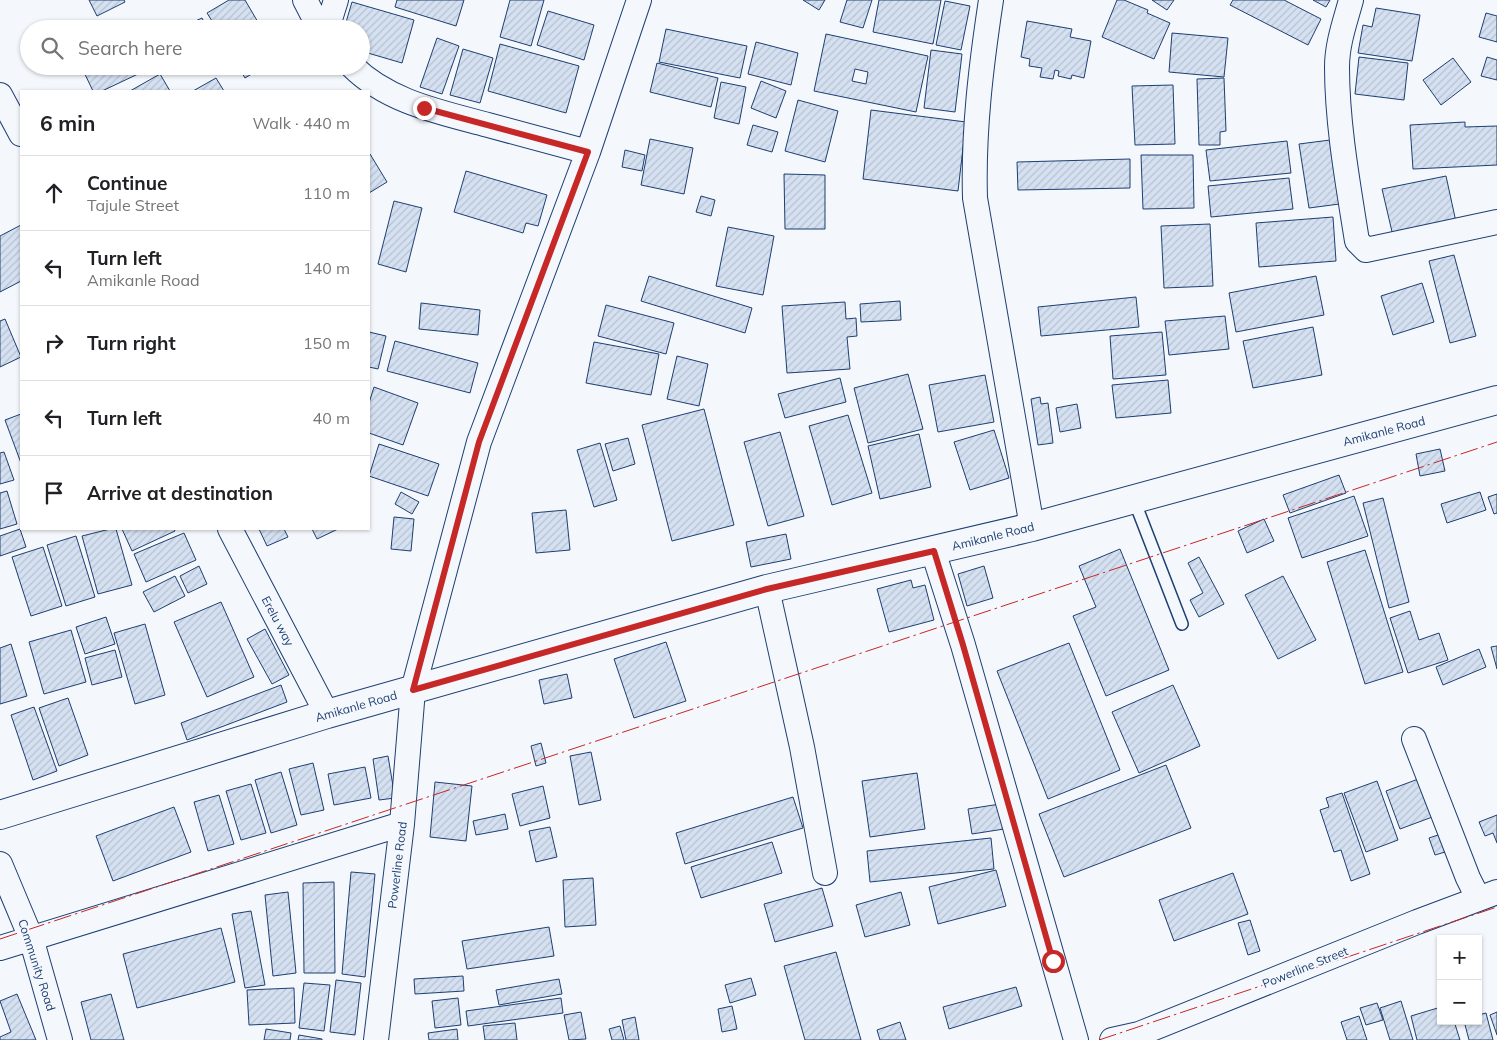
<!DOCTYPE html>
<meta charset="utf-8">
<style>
:root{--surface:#fff;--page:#f6f6f6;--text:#202124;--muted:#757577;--line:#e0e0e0}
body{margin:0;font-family:Mulish,sans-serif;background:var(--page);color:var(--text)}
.controls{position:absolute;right:15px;bottom:15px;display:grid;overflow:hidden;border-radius:0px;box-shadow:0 1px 4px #0004}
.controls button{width:45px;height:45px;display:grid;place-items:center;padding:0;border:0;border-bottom:1px solid var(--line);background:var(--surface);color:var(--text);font:25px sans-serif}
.stop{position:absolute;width:15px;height:15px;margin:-11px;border:4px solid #c62828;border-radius:50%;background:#fff}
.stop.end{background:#c62828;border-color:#fff;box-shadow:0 1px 5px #0008}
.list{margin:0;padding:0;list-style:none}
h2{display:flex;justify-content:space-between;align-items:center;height:65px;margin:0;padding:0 20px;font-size:21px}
h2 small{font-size:16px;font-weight:400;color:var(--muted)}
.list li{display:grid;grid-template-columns:32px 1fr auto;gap:15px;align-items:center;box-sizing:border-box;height:75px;padding:0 20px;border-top:1px solid var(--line)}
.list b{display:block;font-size:19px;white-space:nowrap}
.list p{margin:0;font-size:16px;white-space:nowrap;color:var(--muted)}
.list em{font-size:16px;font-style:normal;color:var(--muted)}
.icon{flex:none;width:28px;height:28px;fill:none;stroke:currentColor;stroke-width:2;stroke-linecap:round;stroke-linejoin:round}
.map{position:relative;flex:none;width:1497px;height:1040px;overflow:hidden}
.search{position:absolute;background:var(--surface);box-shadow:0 1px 4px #0004;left:20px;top:20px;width:350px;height:55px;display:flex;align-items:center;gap:12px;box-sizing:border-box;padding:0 18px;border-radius:28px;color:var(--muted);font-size:19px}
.panel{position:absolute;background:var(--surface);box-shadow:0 1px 4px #0004;left:20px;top:90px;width:350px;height:440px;border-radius:0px}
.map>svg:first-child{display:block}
</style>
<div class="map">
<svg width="1497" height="1040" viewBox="0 0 1497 1040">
<defs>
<pattern id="building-hatch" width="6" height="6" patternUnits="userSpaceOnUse" patternTransform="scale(1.25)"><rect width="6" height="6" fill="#d5e0f0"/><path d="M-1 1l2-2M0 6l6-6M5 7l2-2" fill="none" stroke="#b6c1d1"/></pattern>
</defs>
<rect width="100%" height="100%" fill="#f4f7fb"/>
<path fill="url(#building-hatch)" stroke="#1d3f73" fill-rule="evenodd" d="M89,0H124L125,2L97,16Z
M229,0H245L262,29H217L207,13Z
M397,0H464L456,26L395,7Z
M510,0H544L531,46L500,37Z
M803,0H825L819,10Z
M847,0H872L863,28L840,22Z
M879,0H941L933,44L873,32Z
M1117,0H1124L1148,10L1147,13L1170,23L1154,59L1102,37Z
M1152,0H1174L1167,10Z
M1233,0H1284L1321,19L1308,45L1230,5Z
M1313,0H1330L1326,7Z
M945,1L970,6L961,50L936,45Z
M352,2L414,20L402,63L361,51V29H344Z
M1376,8L1420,15L1412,61L1358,53L1363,25L1372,27Z
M548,11L594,25L584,60L537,45Z
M1486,13L1497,16V42L1479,37Z
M202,18L207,29H180V28Z
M1027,21L1072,29L1070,37L1091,41L1084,78L1072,75L1071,79L1058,76L1059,71L1055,70L1053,79L1040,77L1042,68L1029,66L1030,59L1021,57Z
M666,29L747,46L740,78L659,62Z
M1172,33L1228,38L1224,77L1169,72Z
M826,34L928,56L916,112L814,91ZM855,69L868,72L866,84L852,81Z
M437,38L459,46L442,94L420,87Z
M756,42L798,53L791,85L748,74Z
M500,44L579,66L566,113L488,91Z
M463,49L493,58L480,103L450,95Z
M931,50L962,54L955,112L924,108Z
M1359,57L1408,63L1404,100L1355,94Z
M1487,57L1497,60V80L1481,76Z
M1453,58L1471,82L1441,105L1423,80Z
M657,63L718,78L711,107L650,92Z
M81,66H155L102,91H93Z
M238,66H265L245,78Z
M160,74L170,91H130Z
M216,78L224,91H193Z
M1224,78L1226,131L1220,132V145H1199L1197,79Z
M761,81L786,91L776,118L751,108Z
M721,82L746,87L739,124L714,118Z
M1173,85L1175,144L1135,145L1132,86Z
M798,100L838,111L825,162L785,151Z
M871,110L966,122L958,191L863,179Z
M1465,122V127L1497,126V165L1413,169L1410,125Z
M753,125L778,132L772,152L747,145Z
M650,139L693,148L684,194L641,185Z
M1338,139L1347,203L1309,208L1299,144Z
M1287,141L1291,173L1210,181L1206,150Z
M625,150L645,155L642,171L622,167Z
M370,154L387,182L369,193V155Z
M1141,155H1193L1194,208L1143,209Z
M1130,159V188L1018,190L1017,162Z
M466,171L547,195L538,226L526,223L523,233L454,212Z
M784,174L825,175V229H785Z
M1446,176L1456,222L1393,236L1382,189Z
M1289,178L1293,209L1211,217L1208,186Z
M701,196L715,200L711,216L696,212Z
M394,201L422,208L406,272L378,264Z
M1333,217L1336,261L1259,267L1256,223Z
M1210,224L1213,286L1164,288L1161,226Z
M21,225V281L0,292V236Z
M728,227L774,236L763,295L716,286Z
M1454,255L1476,336L1450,343L1429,261Z
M649,276L752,308L745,333L641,301Z
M1316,276L1324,315L1236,332L1229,293Z
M1422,283L1434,322L1393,335L1381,296Z
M1136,297L1139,327L1041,336L1038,307Z
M900,301L901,320L861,322L860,304Z
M845,302L846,319L856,318L857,336L847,337L850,369L787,373L782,306Z
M421,303L480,310L478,335L419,329Z
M606,305L674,323L666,354L598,336Z
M1225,316L1229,349L1169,355L1165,321Z
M5,319L21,357L0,367V321Z
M1313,327L1322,375L1253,388L1243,341Z
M369,332L386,336L378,369L369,367Z
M1162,332L1166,375L1113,379L1110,336Z
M395,341L478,363L470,393L387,371Z
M594,342L659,354L651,395L586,383Z
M677,356L708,364L699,406L667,399Z
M908,374L923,429L868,443L854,388Z
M985,375L994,422L938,432L929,385Z
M840,378L846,402L785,418L778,394Z
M1168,380L1171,413L1116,418L1112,385Z
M374,387L418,403L403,445L369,433V403Z
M1040,397L1041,404L1048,403L1053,443L1038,445L1031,399Z
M1077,404L1081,428L1060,432L1056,408Z
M704,409L734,525L672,541L642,425Z
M21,414V463L5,420Z
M848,415L872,493L832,505L809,426Z
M994,430L1009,478L970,490L954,442Z
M780,432L804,516L768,526L744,442Z
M919,434L931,487L880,499L868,446Z
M628,438L635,464L613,471L605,444Z
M600,443L617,500L594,507L577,450Z
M379,444L439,464L428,496L369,476Z
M1440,449L1445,471L1420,476L1416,454Z
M4,452L14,480L0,484V453Z
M1339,475L1346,493L1290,513L1283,495Z
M7,491L17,524L0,529V493Z
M401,492L419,502L412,514L395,504Z
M1480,492L1486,510L1447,523L1441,504Z
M1497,494V513L1494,514L1488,497Z
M1354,496L1368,536L1302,558L1288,518Z
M1383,498L1409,602L1389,608L1363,503Z
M566,510L570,550L536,553L532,513Z
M394,517L414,519L411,551L391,549Z
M1264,519L1274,541L1247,553L1238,531Z
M20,529L26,547L0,556V536Z
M110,529H116L132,585L98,594L82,536Z
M122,529H174L175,531L132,551Z
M259,529H284L288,537L267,546Z
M312,529H338L317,539Z
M184,533L196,560L146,582L134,554Z
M786,534L791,559L751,567L746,542Z
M76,536L95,597L66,606L47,545Z
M43,547L62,606L31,616L12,557Z
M1120,549L1169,670L1106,696L1073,616L1096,607L1079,566Z
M1365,550L1403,672L1365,684L1327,562Z
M1199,557L1224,604L1199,617L1190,600L1203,593L1188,563Z
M199,566L207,584L188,593L180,576Z
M984,566L993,598L967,606L958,574Z
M175,576L185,596L154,612L143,592Z
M1283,576L1316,640L1278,659L1245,595Z
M911,580L913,588L925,585L934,620L889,632L877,589Z
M221,602L254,677L207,697L174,622Z
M1410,611L1419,640L1439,633L1448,660L1408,673L1390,618Z
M106,617L115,644L85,654L76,627Z
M145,624L165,695L135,704L114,633Z
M265,629L289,675L272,684L247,639Z
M71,630L86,682L44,694L29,642Z
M666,642L686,701L634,718L614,659Z
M1069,643L1120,770L1048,799L997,671Z
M11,644L27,696L0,704V648Z
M1497,646V669L1491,647Z
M1479,649L1486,667L1443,685L1436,667Z
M115,650L122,677L92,685L85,658Z
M567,674L572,698L544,704L539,680Z
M281,685L287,702L187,740L181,723Z
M1173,685L1200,746L1139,773L1112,712Z
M68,698L88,755L59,766L39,708Z
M34,707L57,771L33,780L11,715Z
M541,743L546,763L536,766L531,746Z
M591,752L601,800L579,805L570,756Z
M388,756L395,798L379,800L373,759Z
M313,763L324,810L301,815L289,769Z
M1166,765L1191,828L1064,877L1039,814Z
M365,767L371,798L334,805L328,774Z
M281,772L297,825L271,833L255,780Z
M917,773L925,829L870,837L862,781Z
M1421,778L1435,816L1400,829L1386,791Z
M1377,781L1398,840L1366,852L1344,793Z
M435,782L472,786L466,841L430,837Z
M251,784L266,833L241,840L226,791Z
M543,786L550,818L520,826L512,794Z
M1342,793L1370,874L1351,881L1341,850L1334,852L1320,810L1329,807L1326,798Z
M219,795L234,844L208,851L194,802Z
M793,797L803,828L685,864L676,833Z
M1000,804L1004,829L972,834L968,809Z
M174,807L191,852L113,881L96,836Z
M505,814L508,829L476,835L473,821Z
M1497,815V843L1493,833L1485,836L1479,822Z
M550,827L557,857L536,862L529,831Z
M1447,832L1452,850L1435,855L1429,838Z
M991,838L994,869L870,882L867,851Z
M772,842L782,873L701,898L691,867Z
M996,870L1006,906L938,924L929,887Z
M351,872L375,874L365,977L342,974Z
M1233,873L1248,914L1174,941L1159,900Z
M593,878L596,925L565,927L563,880Z
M334,882L335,973H304L303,883Z
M822,888L833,926L775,942L764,904Z
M288,892L296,973L273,976L265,895Z
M901,892L910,925L865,937L856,905Z
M251,911L265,985L245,988L232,914Z
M1250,920L1260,951L1248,955L1238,923Z
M549,927L554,956L467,969L462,941Z
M221,928L235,982L137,1008L123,954Z
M836,952L861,1040H805L784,966Z
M463,976L464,991L415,994L414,979Z
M751,978L756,995L730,1003L725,985Z
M559,979L562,994L499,1005L496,990Z
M336,980L361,983L355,1035L330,1032Z
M304,983L330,985L324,1031L299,1028Z
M1016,987L1022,1006L949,1029L943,1007Z
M294,988L295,1023L249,1025L247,990Z
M17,994L36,1040H0V1037L11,1032L0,1001Z
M111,994L124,1040H91L81,1002Z
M458,998L461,1025L435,1028L432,1001Z
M561,998L563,1013L468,1026L466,1011Z
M1401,1001L1413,1040H1390L1380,1008Z
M1377,1003L1383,1020L1366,1025L1360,1008Z
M732,1006L737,1029L722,1032L718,1009Z
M1441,1007V1021H1454L1460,1040H1417L1411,1016Z
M581,1012L586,1039L569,1040L564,1015Z
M1497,1012V1035L1490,1015Z
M1486,1013L1493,1040H1469L1464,1021H1478V1015Z
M1359,1016L1367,1040H1347L1341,1022Z
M635,1017L639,1040H626L622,1020Z
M900,1022L906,1040H880L877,1030Z
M515,1023L517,1040H485L483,1026Z
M620,1026L624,1040H612L609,1029Z
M266,1029L291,1033L290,1040H264Z
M457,1029L458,1040H429L428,1033Z
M299,1035L322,1039V1040H298Z"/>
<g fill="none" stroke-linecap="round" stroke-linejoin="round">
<defs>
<path id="lane" d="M1134,500L1182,624"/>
<path id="street" d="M305,0L320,29
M991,0C981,66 973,132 975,198L1032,527
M1351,0C1345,22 1337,44 1337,67C1337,124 1348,184 1357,241L1366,250L1497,222
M327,29L336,0
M352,66C388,102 440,112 488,125C521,134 554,143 588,152
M0,95L21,134
M230,529L327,714
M933,551L963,645L1076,1040
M767,589L802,747L825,873
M1414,739L1468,878L1478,898
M0,864L31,938L60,1040
M0,948L402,824
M376,1040L402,824L413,690L479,442L588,152L639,0
M1112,1040L1139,1034L1417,922L1497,892"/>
<path id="secondary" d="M0,815L327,714L767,589L1032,527L1497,400"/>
</defs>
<use href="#lane" stroke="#1d3f73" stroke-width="14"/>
<use href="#street" stroke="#1d3f73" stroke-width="26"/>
<use href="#secondary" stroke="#1d3f73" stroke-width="30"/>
<use href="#lane" stroke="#f4f7fb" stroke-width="11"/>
<use href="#street" stroke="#f4f7fb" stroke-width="24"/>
<use href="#secondary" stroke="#f4f7fb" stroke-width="28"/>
<path stroke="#c62828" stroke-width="1" stroke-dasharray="18 4 2.5 4" stroke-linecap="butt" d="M0,939L1497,442
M1099,1040L1497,907"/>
</g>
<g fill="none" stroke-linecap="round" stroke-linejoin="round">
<path stroke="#c62828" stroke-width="6" d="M424,108L588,152L479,442L413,690L767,589L934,551L963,645L1053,961"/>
</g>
<g text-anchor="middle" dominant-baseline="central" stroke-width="4" stroke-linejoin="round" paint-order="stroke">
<g font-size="12" fill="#1d3f73" stroke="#f4f7fb">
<text transform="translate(1384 431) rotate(-15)">Amikanle Road</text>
<text transform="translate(993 536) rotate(-14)">Amikanle Road</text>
<text transform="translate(278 621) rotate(62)">Erelu way</text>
<text transform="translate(356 706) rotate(-16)">Amikanle Road</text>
<text transform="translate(397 865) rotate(-83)">Powerline Road</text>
<text transform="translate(37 965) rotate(72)">Community Road</text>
<text transform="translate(1305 967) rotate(-22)">Powerline Street</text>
</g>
</g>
</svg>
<div class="controls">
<button>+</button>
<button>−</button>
</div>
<div class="stop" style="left:1053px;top:961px"></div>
<div class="stop end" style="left:424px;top:108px"></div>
<div class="search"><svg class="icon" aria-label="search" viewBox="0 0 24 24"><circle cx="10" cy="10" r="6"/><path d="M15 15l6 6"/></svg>Search here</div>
<section class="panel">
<h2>6 min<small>Walk · 440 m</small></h2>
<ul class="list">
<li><svg class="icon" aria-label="ahead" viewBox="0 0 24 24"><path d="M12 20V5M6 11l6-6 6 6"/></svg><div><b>Continue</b><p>Tajule Street</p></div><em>110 m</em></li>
<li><svg class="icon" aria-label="left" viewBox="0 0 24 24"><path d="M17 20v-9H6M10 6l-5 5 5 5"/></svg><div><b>Turn left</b><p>Amikanle Road</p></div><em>140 m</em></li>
<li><svg class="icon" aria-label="right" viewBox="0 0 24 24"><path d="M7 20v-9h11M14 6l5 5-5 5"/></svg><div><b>Turn right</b></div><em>150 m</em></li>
<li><svg class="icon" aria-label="left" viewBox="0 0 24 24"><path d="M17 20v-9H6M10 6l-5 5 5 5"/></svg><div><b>Turn left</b></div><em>40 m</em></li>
<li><svg class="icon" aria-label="arrive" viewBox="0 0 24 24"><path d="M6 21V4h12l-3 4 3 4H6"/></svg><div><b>Arrive at destination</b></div></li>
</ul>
</section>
</div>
